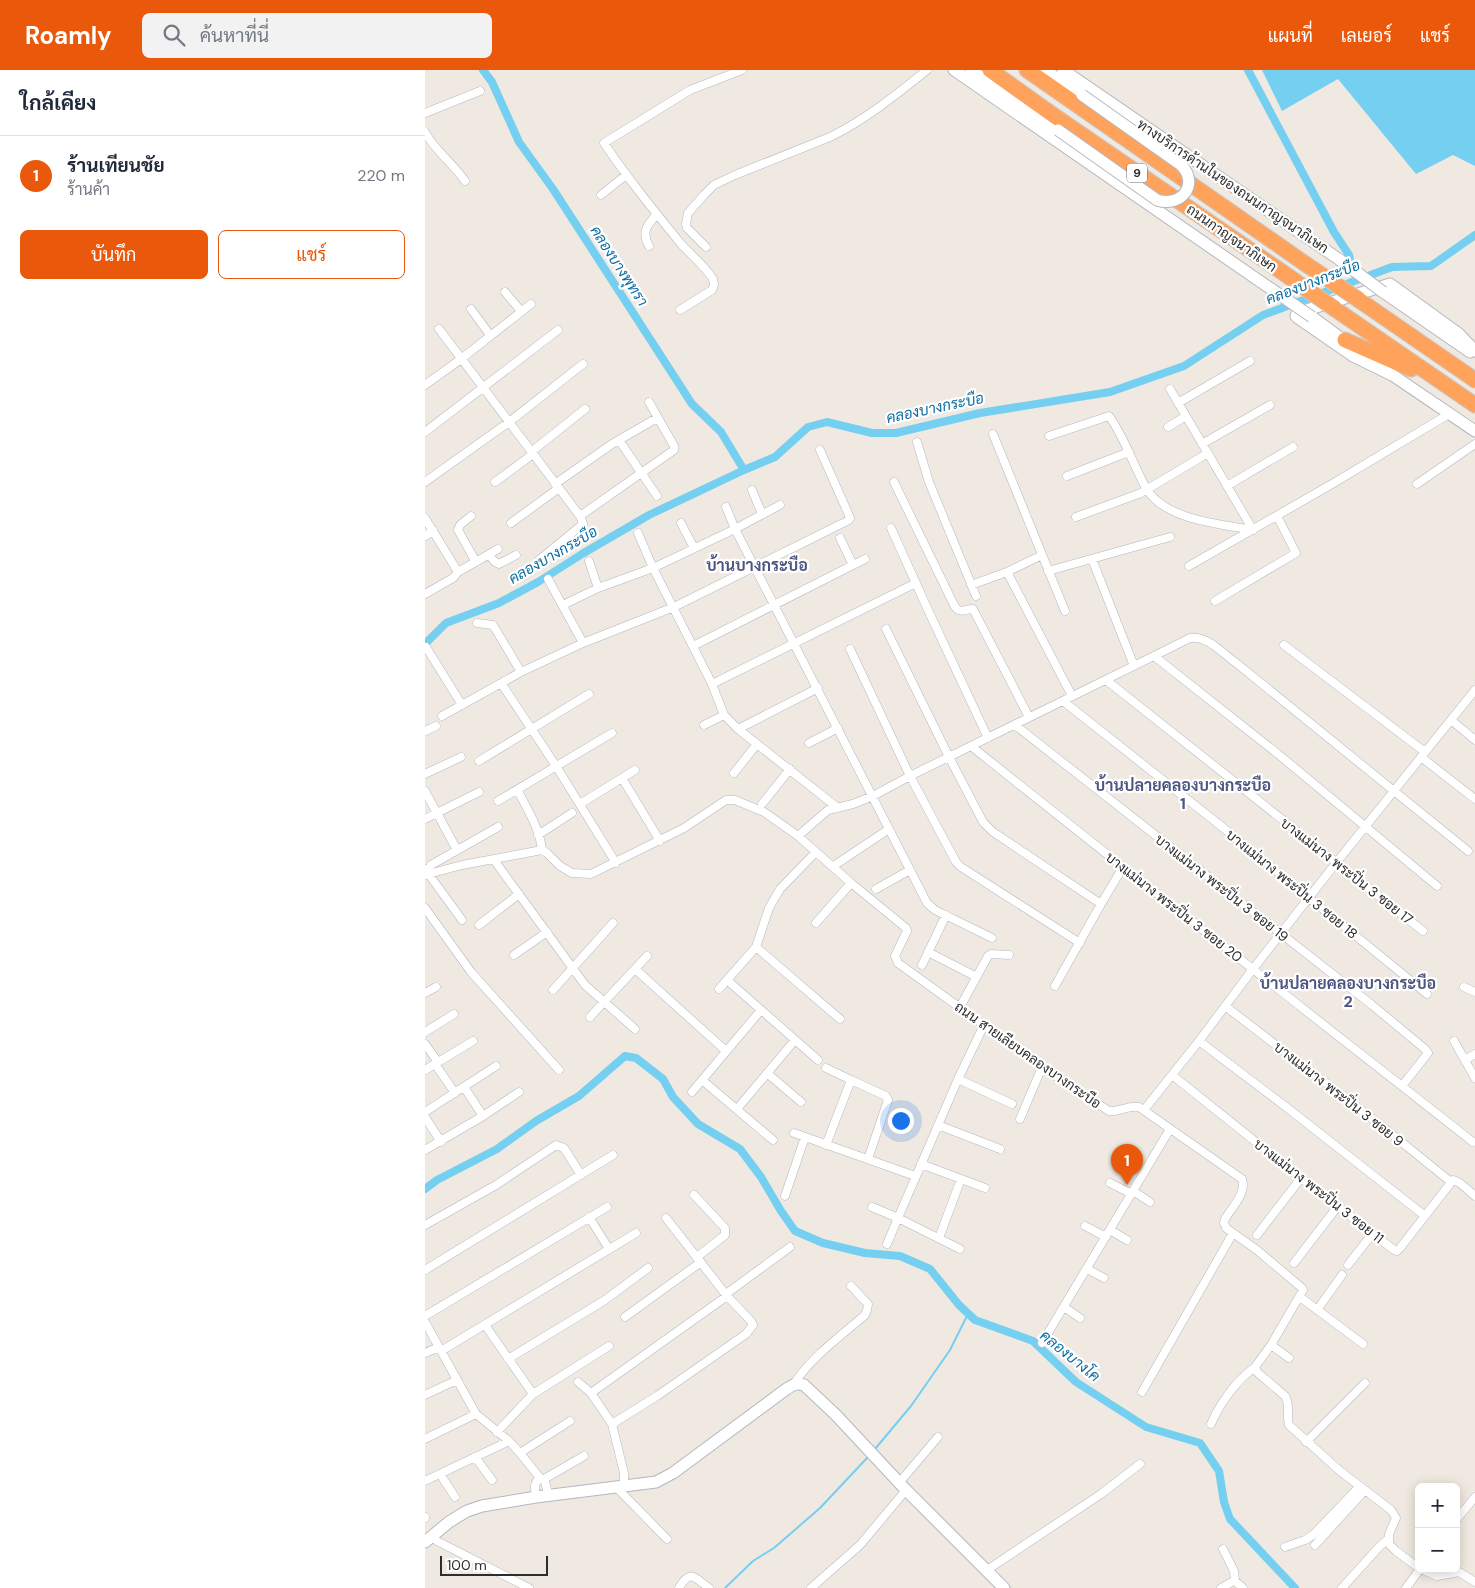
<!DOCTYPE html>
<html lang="th">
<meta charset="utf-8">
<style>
:root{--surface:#fff;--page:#f2f2f3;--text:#1f2937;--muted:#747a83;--line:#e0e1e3;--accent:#ea580c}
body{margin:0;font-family:"DM Sans",Sarabun,sans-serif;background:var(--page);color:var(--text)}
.controls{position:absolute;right:15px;bottom:15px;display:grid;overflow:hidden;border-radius:8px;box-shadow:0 2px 12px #0003}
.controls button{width:45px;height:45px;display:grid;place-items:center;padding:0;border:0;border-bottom:1px solid var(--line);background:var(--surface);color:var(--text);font:25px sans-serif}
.scale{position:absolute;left:15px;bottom:12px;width:108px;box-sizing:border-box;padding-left:5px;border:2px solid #2e2e2e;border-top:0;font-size:14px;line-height:18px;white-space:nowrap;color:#2e2e2e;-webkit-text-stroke:4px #fff;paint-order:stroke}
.you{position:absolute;left:475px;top:1050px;width:18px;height:18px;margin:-12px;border:4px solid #fff;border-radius:50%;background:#1a73e8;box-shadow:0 0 0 8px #1a73e833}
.badge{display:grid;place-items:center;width:32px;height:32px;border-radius:50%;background:var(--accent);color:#fff;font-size:16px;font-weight:700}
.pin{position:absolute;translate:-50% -41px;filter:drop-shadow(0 1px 2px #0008)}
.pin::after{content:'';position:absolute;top:26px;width:18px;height:15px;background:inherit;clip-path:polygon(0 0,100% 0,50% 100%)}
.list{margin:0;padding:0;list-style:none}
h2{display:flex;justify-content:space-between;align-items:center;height:65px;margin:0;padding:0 20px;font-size:21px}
h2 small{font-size:16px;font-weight:400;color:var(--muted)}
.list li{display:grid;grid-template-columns:32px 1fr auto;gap:15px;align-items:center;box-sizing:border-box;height:80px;padding:0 20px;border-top:1px solid var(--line)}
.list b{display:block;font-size:19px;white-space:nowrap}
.list p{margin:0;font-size:16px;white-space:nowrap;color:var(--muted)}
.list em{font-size:16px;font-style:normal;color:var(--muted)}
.actions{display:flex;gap:10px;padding:15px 20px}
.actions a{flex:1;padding:11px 0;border:1px solid var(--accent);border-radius:8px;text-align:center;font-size:18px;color:var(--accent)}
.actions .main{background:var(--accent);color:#fff}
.icon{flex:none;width:28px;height:28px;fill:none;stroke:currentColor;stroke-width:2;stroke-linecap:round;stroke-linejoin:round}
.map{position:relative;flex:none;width:1050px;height:1518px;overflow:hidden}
header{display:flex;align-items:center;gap:30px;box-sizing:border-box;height:70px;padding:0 25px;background:var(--accent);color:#fff}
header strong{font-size:24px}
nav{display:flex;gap:28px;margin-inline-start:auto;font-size:18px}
.search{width:350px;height:45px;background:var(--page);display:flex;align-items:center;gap:12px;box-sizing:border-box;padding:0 18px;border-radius:8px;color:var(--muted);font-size:19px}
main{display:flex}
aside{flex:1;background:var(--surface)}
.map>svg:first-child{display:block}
</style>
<header>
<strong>Roamly</strong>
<div class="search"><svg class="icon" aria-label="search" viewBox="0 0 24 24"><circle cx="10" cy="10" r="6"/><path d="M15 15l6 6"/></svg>ค้นหาที่นี่</div>
<nav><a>แผนที่</a><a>เลเยอร์</a><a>แชร์</a></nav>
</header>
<main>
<aside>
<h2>ใกล้เคียง<small></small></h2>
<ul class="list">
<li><span class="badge">1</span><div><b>ร้านเทียนชัย</b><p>ร้านค้า</p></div><em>220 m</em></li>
</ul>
<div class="actions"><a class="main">บันทึก</a><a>แชร์</a></div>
</aside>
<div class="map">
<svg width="1050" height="1518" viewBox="0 0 1050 1518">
<rect width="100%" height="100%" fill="#efe9e1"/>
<path fill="#75cff0" d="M837,0H1050V96L1028,85L991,104L913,9L857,41Z"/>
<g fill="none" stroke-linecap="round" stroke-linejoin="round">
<path stroke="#75cff0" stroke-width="2" d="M450,1379L486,1336L525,1280L543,1244
M300,1518L328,1491L349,1478L395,1438L443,1387"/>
<path stroke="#75cff0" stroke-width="8" d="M58,0L67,12L94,72L128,119L267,334L296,362L319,400
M823,0L909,162L924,185L927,199
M0,574L21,553L74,533L113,512L157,484L224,445L319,400L350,387L383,357L402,352L447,363H471L555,343L685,322L759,296L838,245L967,197L1006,196L1050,165
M0,1119L12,1110L72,1079L111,1051L154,1026L200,986L211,988L238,1009L248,1027L273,1054L315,1079L336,1107L356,1141L370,1161L398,1173L440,1183L475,1186L505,1199L534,1235L550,1250L608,1271L651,1312L721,1357L775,1373L794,1401L799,1432L805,1449L870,1518"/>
<defs>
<path id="street" d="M0,43L55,21
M0,62C10,81 28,93 40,111
M176,125L201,105
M224,176C216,162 222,155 232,144
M281,177L262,158L261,154L263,143L279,125L289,115L310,105L405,67C440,50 471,25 502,0
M80,222L96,241
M46,239L65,265
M255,240L287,220L289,215L288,209C280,196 267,186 257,175C230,142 203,109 179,73L265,20L317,0
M14,259L155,446L158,454L114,490
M0,315L36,289L106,234
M745,319L828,460
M753,333L825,291
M743,357L761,346
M0,362L133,260
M568,364L640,541
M624,366L684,346C700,368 708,395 721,418C739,450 796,454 828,460
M194,370L232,426
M492,372L504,412L551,526
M777,374L845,335
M106,382L160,339
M642,406L704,382
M0,412L84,352L158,294
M70,412L108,384
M469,412L530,537C536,544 540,539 548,539L549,541L604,647
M130,414L187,374L232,348
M992,414L1050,374
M802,416L868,377
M327,420L337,444
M301,437L310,459L502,833L510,840L567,868
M46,446L35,455L33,460L51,492
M155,446L249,380V376L224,332
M651,447L716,423L783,383
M0,448L33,502L28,508L0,524
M86,453L134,418
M256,453L269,478
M466,458L503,540L563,668
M213,463L228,498L287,614L299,645L313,659L413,738
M0,466L8,460
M415,468L428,495
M64,485L70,492L74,494L91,485
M667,489L709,596
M164,491L173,518
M764,496L907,414L1024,344
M623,501L745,467
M33,502L73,479
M582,502L647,626
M123,509L158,573
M546,515L582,502L617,485
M790,531L871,483L852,446
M138,535L173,518L228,498L310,459L355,435
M52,553L68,555L96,602
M461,559L524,687L558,752L568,762L676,834
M859,575L1000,682
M268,576L440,489
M1,577L37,635
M425,579L485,706L531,792L536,797L655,873
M729,586L853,684L1012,816
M681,610L998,861
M76,613L131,696L191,793
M287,614L491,513
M638,631L796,756L1002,924
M17,646L96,602L158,573L249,537L424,450L425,448L423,443L395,380
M1026,650L1050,670
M279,655L299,645
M590,655L947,935L1000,979L1003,983L977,1016
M313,659L393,618
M0,661L11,656
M384,673L413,658
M546,676C712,809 880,940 1048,1072
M996,687L1050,729
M54,691L164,624
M309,703L332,674
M0,704L36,687
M197,708L235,771
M0,721L32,780
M93,721C102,739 115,759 117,780
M73,731L187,663
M155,734L210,700
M337,734L365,699
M0,749L54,722
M113,765L147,743
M373,766L403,740L428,734L448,726L485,706L729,586L765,568C782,565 797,583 810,592L1043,781
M69,790L160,915L210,959
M6,795L73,757
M410,795L464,759
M0,799L37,850
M0,805L37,795L117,780L122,783L135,796L147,803L166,804L259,758L301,730H310L339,742L373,766L426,813L481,858L482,861L470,886L473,893L617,997L684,1041C695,1042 703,1035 714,1037L817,1109C822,1123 807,1137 800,1149L799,1153L801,1158L832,1180L877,1218L878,1220L846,1275L830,1297L832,1302L860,1326C866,1335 861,1346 864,1355L915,1401L966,1440L971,1448L964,1464V1474L971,1481L994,1498
M451,819L485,800
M0,838L46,902L134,1000
M391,853L426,813
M54,855L94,824
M331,877L415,949
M503,882L548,905
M89,885L122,862
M497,895L521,845
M210,899L301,981
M302,910L393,990
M630,916L676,834L698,797
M1039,917L1050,922
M294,919L331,877L344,838L355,819L391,782
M128,920L188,853
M0,923L11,917
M800,936L953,1053L1026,1112
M535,937L563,886L566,884L584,885
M165,947L222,886
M0,962L29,944
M774,971L865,1040L1000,1146
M1029,971L1050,1008
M0,974L13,992
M1040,990L1050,984
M10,994L30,1023
M401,998L426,1010
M0,1000L48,971
M342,1003L376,1032
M747,1005L876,1108L969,1180L972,1181L975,1178L1028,1110L1035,1113L1050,1126
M533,1009L587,1034
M277,1010L348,1070
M39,1017L58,1046
M267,1022L336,940
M312,1039L370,970
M719,1040L774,971L828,899L911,793L1050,620
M0,1042L71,996
M0,1047L16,1072
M595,1049L617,997
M513,1055L575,1079
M369,1063L490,1106
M401,1075L426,1010L461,1026L463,1030L443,1089
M0,1080L58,1046L94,1022
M496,1094L560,1118
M685,1113L707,1124
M708,1121L725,1132
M269,1125L300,1158V1165L272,1187
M360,1126L380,1067
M447,1137L473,1148L462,1174
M164,1147L184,1179
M0,1155L71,1115L131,1075L139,1078L156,1105
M660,1156L681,1167
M685,1160L702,1170
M832,1165L876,1108
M514,1168L536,1109
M535,1179L473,1148L533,1009L559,955
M869,1193L913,1136
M923,1195L948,1163
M662,1199L679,1208
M0,1200L188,1085
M301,1224L365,1177
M875,1227L938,1274
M639,1237L655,1248
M892,1240L917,1205
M0,1246L182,1137
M200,1247L276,1192
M0,1252L51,1344L84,1371L95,1383L115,1408
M60,1255L108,1324
M617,1273L745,1059
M846,1275L864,1288
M16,1281L211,1163
M0,1283L14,1277
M83,1289L180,1230L223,1198
M153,1312L166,1323L187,1354L199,1403V1416
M369,1314C387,1286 416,1266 440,1245L442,1240L443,1234L426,1216
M717,1322L808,1163
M166,1323L302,1226
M0,1325L32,1310
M187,1354L232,1326L321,1264L328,1255L326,1251L302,1226L241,1148
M786,1354C795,1333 811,1311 830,1297
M72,1362L108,1324L184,1276
M0,1369L51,1344
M881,1372L940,1313
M95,1383L145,1351
M50,1387L67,1410
M15,1404L30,1427
M119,1409L159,1386
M0,1411L84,1371
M474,1413L513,1367
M191,1417L242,1469
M111,1427C110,1419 108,1413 115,1408L119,1409L124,1426
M0,1447V1448
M1031,1450L1050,1427
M7,1466L12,1471L104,1518
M890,1475L940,1420
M860,1477L880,1470L888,1465L935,1416
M798,1479L809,1501L810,1511
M996,1499L1012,1506L1034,1502L1050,1512
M562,1500L676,1424L715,1394
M254,1518C265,1499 269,1507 284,1518
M386,1518L435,1475L481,1420
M796,1518L807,1512L810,1511L818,1518
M917,1518L954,1477L963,1469
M981,1518L995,1499"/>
<path id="secondary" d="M529,0L836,212
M546,0L633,60
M620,0L657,25
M638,0L915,190
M958,222L1045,282
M887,247L925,275
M963,302L1050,361
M967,305L928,286L873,248L871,246L872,243L965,214L1034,264L1050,281
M0,1472L24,1452L42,1441L57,1436L111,1427L231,1412L248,1403L360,1320C366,1316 371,1312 379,1315L410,1344L481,1420L579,1518"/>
<path id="highway" d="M565,0L628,45L860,204
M602,0L882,195
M934,230L1050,310
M910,239L1050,335
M920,270L986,299"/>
</defs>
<use href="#street" stroke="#b4b7c1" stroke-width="9"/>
<use href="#secondary" stroke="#b4b7c1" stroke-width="13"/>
<use href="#highway" stroke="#c9c9c9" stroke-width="17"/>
<use href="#street" stroke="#fff" stroke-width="8"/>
<use href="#secondary" stroke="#fff" stroke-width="11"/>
<use href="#highway" stroke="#ffa35c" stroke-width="15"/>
<defs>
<path id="secondary-bridge" d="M633,60L732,130C756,138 775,114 756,95L657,25
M915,190L958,222
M836,212L887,247"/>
<path id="highway-bridge" d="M882,195L934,230
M860,204L910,239"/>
</defs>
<use href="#secondary-bridge" stroke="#b4b7c1" stroke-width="13" stroke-linecap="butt"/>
<use href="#highway-bridge" stroke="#c9c9c9" stroke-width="17" stroke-linecap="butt"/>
<use href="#secondary-bridge" stroke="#fff" stroke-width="11"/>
<use href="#highway-bridge" stroke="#ffa35c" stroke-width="15"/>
</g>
<g text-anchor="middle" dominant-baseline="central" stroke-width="4.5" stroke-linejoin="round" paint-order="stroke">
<rect fill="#fff" stroke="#6d6d6d" stroke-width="1" x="702" y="93.5" width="20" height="19" rx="4"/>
<g font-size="12" font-weight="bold" fill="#2e2e2e">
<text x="712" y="103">9</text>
</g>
<g font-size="14" fill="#2e2e2e" stroke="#fff">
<text transform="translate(808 116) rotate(34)">ทางบริการด้านในของถนนกาญจนาภิเษก</text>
<text transform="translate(807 168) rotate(35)">ถนนกาญจนาภิเษก</text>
<text transform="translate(922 801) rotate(38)">บางแม่นาง พระปิ่น 3 ซอย 17</text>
<text transform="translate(867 814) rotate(39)">บางแม่นาง พระปิ่น 3 ซอย 18</text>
<text transform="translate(797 818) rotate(38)">บางแม่นาง พระปิ่น 3 ซอย 19</text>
<text transform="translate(749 837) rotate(38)">บางแม่นาง พระปิ่น 3 ซอย 20</text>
<text transform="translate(603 985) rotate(35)">ถนน สายเลียบคลองบางกระบือ</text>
<text transform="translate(914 1024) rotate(38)">บางแม่นาง พระปิ่น 3 ซอย 9</text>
<text transform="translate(894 1121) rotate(38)">บางแม่นาง พระปิ่น 3 ซอย 11</text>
</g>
<g font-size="15" font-style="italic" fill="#0d6fa3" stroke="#fff">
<text transform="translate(194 196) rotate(57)">คลองบางพุทรา</text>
<text transform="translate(888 212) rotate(-21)">คลองบางกระบือ</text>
<text transform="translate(510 338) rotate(-12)">คลองบางกระบือ</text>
<text transform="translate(128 485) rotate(-30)">คลองบางกระบือ</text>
<text transform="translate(645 1286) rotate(39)">คลองบางโค</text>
</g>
<g font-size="16" font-weight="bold" fill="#4d5680" stroke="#fff">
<text x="332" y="495">บ้านบางกระบือ</text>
<text x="758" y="715">บ้านปลายคลองบางกระบือ<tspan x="758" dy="18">1</tspan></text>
<text x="923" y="913">บ้านปลายคลองบางกระบือ<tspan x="923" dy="18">2</tspan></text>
</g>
</g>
</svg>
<div class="controls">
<button>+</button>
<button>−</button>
</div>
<div class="scale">100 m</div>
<div class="you"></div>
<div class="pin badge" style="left:702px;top:1115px">1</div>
</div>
</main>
